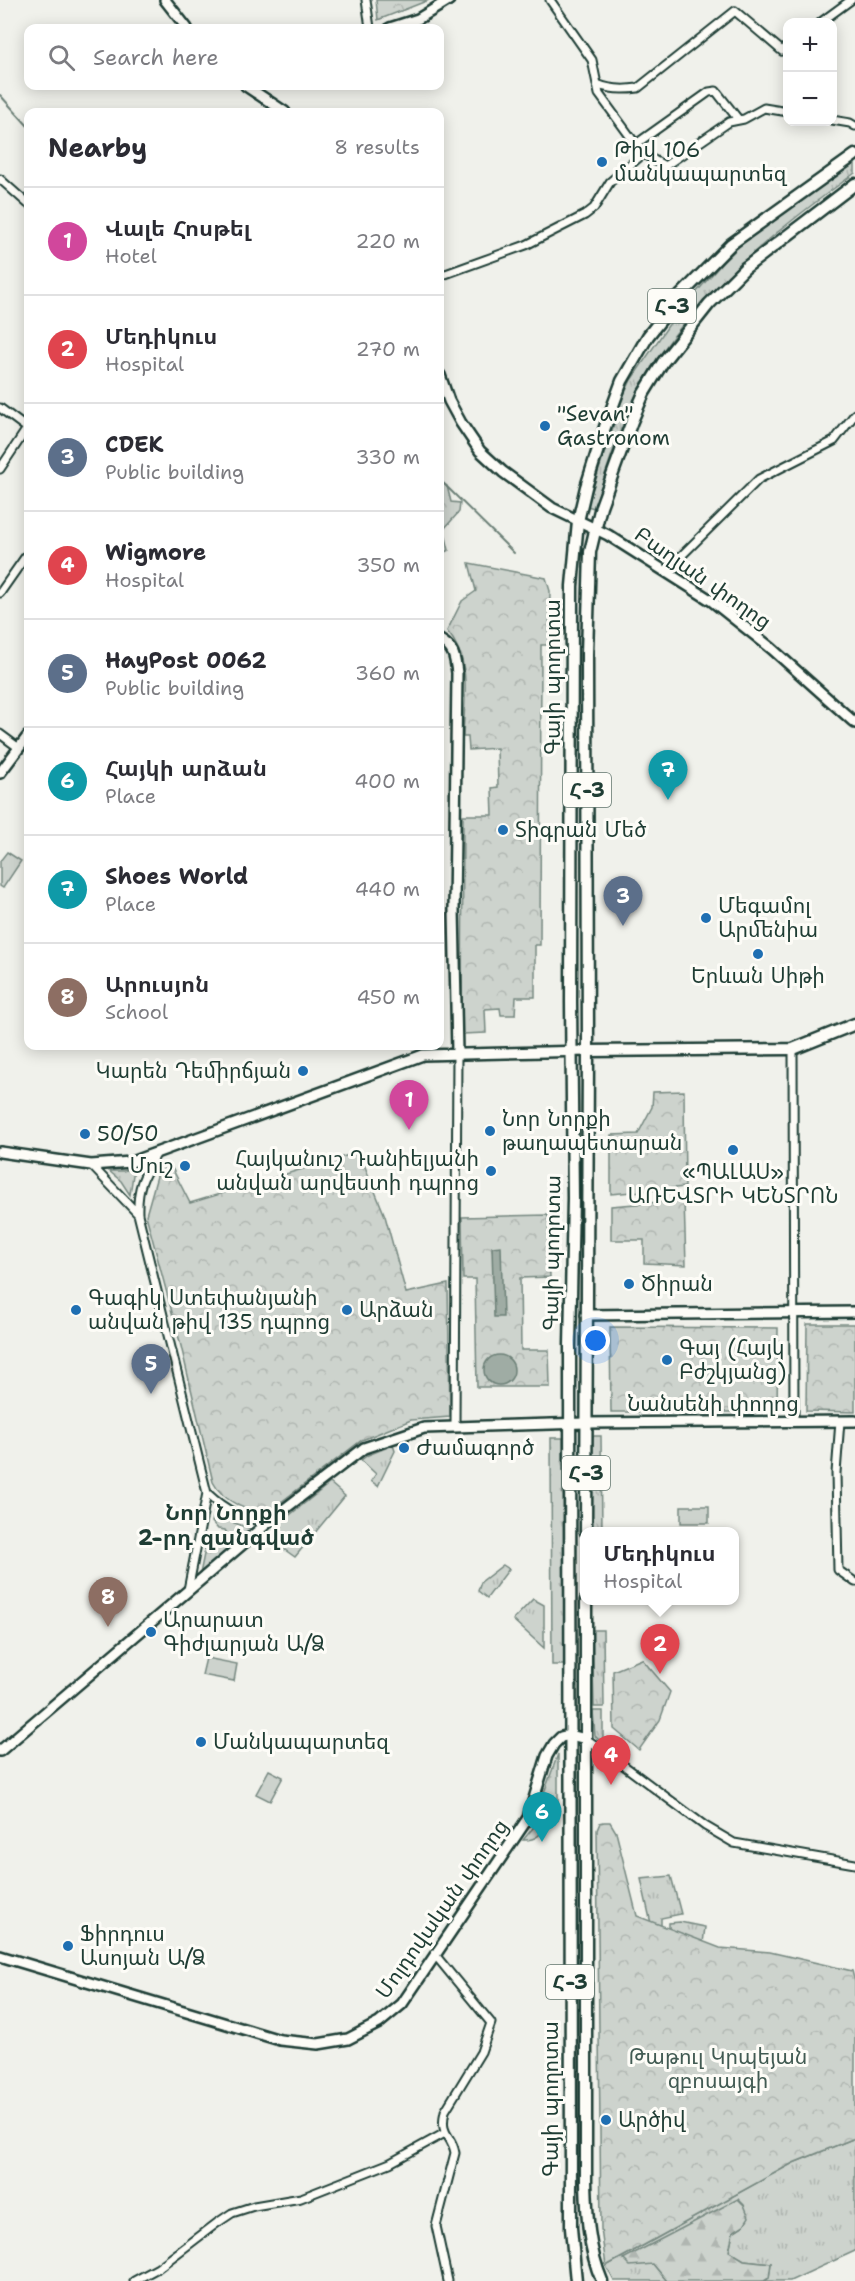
<!DOCTYPE html>
<meta charset="utf-8">
<style>
:root{--surface:#fff;--page:#f2f2f3;--text:#2b2b33;--muted:#7c7c81;--line:#e1e1e2;--accent:#1f6fb2}
body{margin:0;font-family:"Shantell Sans","Noto Sans Armenian",sans-serif;background:var(--page);color:var(--text)}
.controls{position:absolute;right:18px;top:18px;display:grid;overflow:hidden;border-radius:12px;box-shadow:0 3px 15px #0003}
.controls button{width:54px;height:54px;display:grid;place-items:center;padding:0;border:0;border-bottom:2px solid var(--line);background:var(--surface);color:var(--text);font:30px sans-serif}
.you{position:absolute;left:596px;top:1341px;width:21px;height:21px;margin:-15px;border:4px solid #fff;border-radius:50%;background:#1a73e8;box-shadow:0 0 0 9px #1a73e833}
.badge{display:grid;place-items:center;width:39px;height:39px;border-radius:50%;background:var(--accent);color:#fff;font-size:20px;font-weight:700}
.pin{position:absolute;translate:-50% -50px;filter:drop-shadow(0 2px 3px #0008)}
.pin::after{content:'';position:absolute;top:32px;width:21px;height:18px;background:inherit;clip-path:polygon(0 0,100% 0,50% 100%)}
.popup{position:absolute;left:580px;top:1527px;width:159px;height:78px;box-sizing:border-box;display:grid;place-content:center;border-radius:12px;background:var(--surface);filter:drop-shadow(0 2px 4px #0005);font-size:20px;white-space:nowrap;color:var(--muted)}
.popup b{font-size:22px;color:var(--text)}
.popup::after{content:'';position:absolute;left:50%;top:100%;margin-left:-12px;border:12px solid transparent;border-top-color:var(--surface)}
.list{margin:0;padding:0;list-style:none}
h2{display:flex;justify-content:space-between;align-items:center;height:78px;margin:0;padding:0 24px;font-size:26px}
h2 small{font-size:20px;font-weight:400;color:var(--muted)}
.list li{display:grid;grid-template-columns:39px 1fr auto;gap:18px;align-items:center;box-sizing:border-box;height:108px;padding:0 24px;border-top:2px solid var(--line)}
.list b{display:block;font-size:22px;white-space:nowrap}
.list p{margin:0;font-size:20px;white-space:nowrap;color:var(--muted)}
.list em{font-size:20px;font-style:normal;color:var(--muted)}
.icon{flex:none;width:33px;height:33px;fill:none;stroke:currentColor;stroke-width:2;stroke-linecap:round;stroke-linejoin:round}
.map{position:relative;flex:none;width:855px;height:2281px;overflow:hidden}
.search{position:absolute;background:var(--surface);box-shadow:0 3px 15px #0003;left:24px;top:24px;width:420px;height:66px;display:flex;align-items:center;gap:15px;box-sizing:border-box;padding:0 21px;border-radius:12px;color:var(--muted);font-size:22px}
.panel{position:absolute;background:var(--surface);box-shadow:0 3px 15px #0003;left:24px;top:108px;width:420px;height:942px;border-radius:12px}
.map>svg:first-child{display:block}
</style>
<div class="map">
<svg width="855" height="2281" viewBox="0 0 855 2281">
<defs>
<pattern id="grass-tufts" width="24" height="20" patternUnits="userSpaceOnUse" patternTransform="scale(1.5)"><rect width="24" height="20" fill="#cdd3cd"/><path d="M3 7l-1-3M5 7V3M7 7l1-3M15 17l-1-3M17 17v-4M19 17l1-3" fill="none" stroke="#b0b6b1"/></pattern>
<pattern id="forest-firs" width="22" height="20" patternUnits="userSpaceOnUse" patternTransform="scale(1.5)"><rect width="22" height="20" fill="#cdd3cd"/><path d="M5 1l3.5 6h-7zM16 11l3.5 6h-7z" fill="#b0b6b1"/></pattern>
<pattern id="park-crowns" width="20" height="18" patternUnits="userSpaceOnUse" patternTransform="scale(1.5)"><rect width="20" height="18" fill="#cdd3cd"/><path d="M2 6a3 3 0 1 1 6 0M12 15a3 3 0 1 1 6 0" fill="none" stroke="#b0b6b1"/></pattern>
</defs>
<rect width="100%" height="100%" fill="#f0f1eb"/>
<filter id="ink" filterUnits="userSpaceOnUse"><feTurbulence type="fractalNoise" baseFrequency=".0167" numOctaves="2"/><feDisplacementMap in="SourceGraphic" scale="12" xChannelSelector="R" yChannelSelector="G"/><feConvolveMatrix kernelMatrix="1 2 1 2 8 2 1 2 1" color-interpolation-filters="sRGB"/></filter>
<g filter="url(#ink)">
<path fill="url(#grass-tufts)" stroke="#768880" stroke-width="1.5" d="M855,163V173C772,233 679,306 633,401C617,434 606,473 594,508L587,506L623,397L631,380L672,320L723,262L751,235Z
M134,1168L130,1195L121,1181L109,1171H123Z
M591,1436H601L602,1531H592Z
M551,1438H563L564,1665H552Z
M393,1445L395,1451L378,1486L371,1481L376,1474L361,1460L368,1455Z
M330,1483L345,1496L295,1557L278,1545L281,1522Z
M215,1511L232,1522L252,1529L242,1538L228,1535L225,1530L218,1529L212,1522Z
M227,1539L239,1541L200,1574L205,1549L216,1543L223,1544Z
M503,1565L509,1569L487,1598L478,1591L481,1582Z
M533,1599L544,1605V1648L513,1620Z
M592,1630H603L604,1707H594Z
M593,1711H603V1744L595,1736Z
M558,1754V1820L534,1821Z
M537,1823H550C542,1833 536,1841 523,1840Z
M671,1876L681,1914L661,1918V1930L652,1928L641,1879Z
M680,1922L705,1927L702,1951L669,1934V1923Z
M855,2138V2251L790,2281H764L769,2278L771,2263L744,2260L729,2251L733,2232L744,2225L630,2265L653,2264L667,2281H614L606,2266L793,2163Z"/>
<path fill="url(#forest-firs)" stroke="#768880" stroke-width="1.5" d="M738,2199L744,2205L749,2217L744,2225L733,2232L729,2251L744,2260L771,2263L769,2278L764,2281H667L653,2264L630,2266L623,2259Z"/>
<path fill="url(#park-crowns)" stroke="#768880" stroke-width="1.5" d="M376,0H429L378,20Z
M440,481L447,486L451,502L460,503L459,512L444,529L449,550L440,554Z
M469,563L546,578L550,591L549,645H541L540,945H535V997H516L515,1015H501L500,1008L485,1009L486,1033L462,1034L463,815H493L492,788L498,787L497,748L469,750L468,737H463C464,701 473,661 447,631L462,601L476,591Z
M684,1091L685,1187L611,1194V1135L638,1134L652,1107L653,1092Z
M359,1152L385,1216L406,1293L448,1284L450,1417L411,1420L362,1440L272,1509C253,1518 222,1500 213,1482L181,1346L146,1215L159,1169L170,1164L190,1203Z
M684,1200L686,1265L644,1263V1240H611V1206Z
M548,1215L550,1277L520,1278L521,1350H549L550,1387H477L475,1279H463L462,1217Z
M807,1324H855V1412L806,1411Z
M610,1327L778,1328L777,1412H611Z
M642,1659L670,1692L660,1720L639,1750L614,1729L613,1671Z
M604,1822H610L616,1832L637,1916L720,1948L770,1952L852,1971L855,1982V2138L793,2163L606,2266L601,2229L597,1830L600,1823Z"/>
<path fill="#cdd3cd" stroke="#768880" stroke-width="1.5" d="M7,852L21,861L3,888L0,886V861Z
M681,1506H709V1523H681Z
M206,1658L237,1664L234,1681L202,1675Z
M269,1770L283,1777L270,1801L256,1794Z"/>
<path fill="#9faca4" stroke="#6c8077" stroke-width="1.5" d="M501,1246L503,1317H494L492,1247Z
M484 1370a15 15 0 1 1 30 0a15 15 0 1 1-30 0Z"/>
<g fill="none" stroke-linecap="round" stroke-linejoin="round">
<path stroke="#6c8077" stroke-width="2" d="M0,95L28,126
M440,480L514,553"/>
<defs>
<path id="minor" d="M366,0L370,28
M550,0L592,60L599,94L643,154
M821,22L851,0
M597,84C610,90 624,90 638,88L735,11L782,51L788,46
M832,120L850,123L855,126
M636,144L709,92L716,91L738,119
M0,179L28,204
M440,276L526,245L585,215L594,208L610,182L643,154L665,166L729,122L744,119L764,108L788,112
M0,408L28,429
M0,469L28,427
M666,571L759,479L834,441L855,414
M0,593L28,553
M0,734L19,748
M793,1049L794,1421
M157,1153C143,1176 137,1187 138,1214L207,1493L188,1590
M91,1165L138,1214
M840,1421L836,1473L838,1570L855,1582
M455,1427L457,1053
M207,1493C226,1511 244,1520 270,1522
M586,1739L611,1756L705,1826L734,1843L855,1864
M436,1956L491,2023L481,2052L445,2111C439,2136 452,2134 455,2153L436,2226L448,2281
M134,2281L158,2268L217,2223L232,2213L254,2206L301,2198L390,2163L445,2133"/>
<path id="tertiary" d="M165,0L187,28
M390,28L418,19L449,0
M246,86L285,112
M440,375L449,401L461,423L480,451L503,472L552,508L608,535L712,601L771,648L855,723
M440,640C454,648 455,657 457,673L454,910L457,1053
M0,773L28,736
M0,1152L91,1165L131,1162L423,1055L588,1051
M586,1315L855,1312
M0,1751L278,1514L364,1448L424,1428L585,1423L855,1421
M0,1956L280,2040L318,2044L348,2039L379,2023L402,2004L528,1818L547,1756L554,1744L561,1737L570,1735L586,1739"/>
<path id="secondary" d="M588,1051L793,1049L855,1024"/>
<path id="primary" d="M586,1532L588,1051L587,654L590,552L601,506L632,421L644,393L663,362L709,304L745,268L855,184
M586,1600V2181C587,2216 588,2248 602,2281
M576,2281L571,2228L570,1346L573,1198L571,1002L572,586L578,521L586,487L605,427L622,381L648,336L678,298L731,244L855,155"/>
</defs>
<use href="#minor" stroke="#1f3d34" stroke-width="11"/>
<use href="#tertiary" stroke="#1f3d34" stroke-width="14"/>
<use href="#secondary" stroke="#1f3d34" stroke-width="15"/>
<use href="#primary" stroke="#1f3d34" stroke-width="15"/>
<use href="#minor" stroke="#fdfcf7" stroke-width="7"/>
<use href="#tertiary" stroke="#fdfcf7" stroke-width="9"/>
<use href="#secondary" stroke="#fdfcf7" stroke-width="10"/>
<use href="#primary" stroke="#fdfcf7" stroke-width="10"/>
</g>
</g>
<g fill="#1f6fb2" stroke="#fdfcf7" stroke-width="2">
<circle cx="602" cy="162" r="6"/>
<circle cx="545" cy="426" r="6"/>
<circle cx="503" cy="830" r="6"/>
<circle cx="706" cy="918" r="6"/>
<circle cx="758" cy="954" r="6"/>
<circle cx="303" cy="1071" r="6"/>
<circle cx="490" cy="1131" r="6"/>
<circle cx="85" cy="1134" r="6"/>
<circle cx="733" cy="1150" r="6"/>
<circle cx="185" cy="1166" r="6"/>
<circle cx="491" cy="1171" r="6"/>
<circle cx="629" cy="1284" r="6"/>
<circle cx="76" cy="1310" r="6"/>
<circle cx="347" cy="1310" r="6"/>
<circle cx="667" cy="1360" r="6"/>
<circle cx="404" cy="1448" r="6"/>
<circle cx="151" cy="1632" r="6"/>
<circle cx="201" cy="1742" r="6"/>
<circle cx="68" cy="1946" r="6"/>
<circle cx="606" cy="2120" r="6"/>
</g>
<g text-anchor="middle" dominant-baseline="central" stroke-width="6" stroke-linejoin="round" paint-order="stroke">
<g fill="#fdfcf7" stroke="#62766e" stroke-width="1.5">
<rect x="648" y="289" width="48" height="34" rx="4.5"/>
<rect x="563" y="773" width="48" height="34" rx="4.5"/>
<rect x="562" y="1456" width="48" height="34" rx="4.5"/>
<rect x="546" y="1965" width="48" height="34" rx="4.5"/>
</g>
<g font-size="20" font-weight="bold" fill="#1f3d34">
<text x="672" y="306">Հ-3</text>
<text x="587" y="790">Հ-3</text>
<text x="586" y="1473">Հ-3</text>
<text x="570" y="1982">Հ-3</text>
</g>
<g font-size="21" fill="#1f3d34" stroke="#fdfcf7" text-anchor="start">
<text x="614" y="150">Թիվ 106<tspan x="614" dy="24">մանկապարտեզ</tspan></text>
<text x="557" y="414">"Sevan"<tspan x="557" dy="24">Gastronom</tspan></text>
<text x="515" y="830">Տիգրան Մեծ</text>
<text x="718" y="906">Մեգամոլ<tspan x="718" dy="24">Արմենիա</tspan></text>
<text x="758" y="976" text-anchor="middle">Երևան Սիթի</text>
<text x="291" y="1071" text-anchor="end">Կարեն Դեմիրճյան</text>
<text x="502" y="1119">Նոր Նորքի<tspan x="502" dy="24">թաղապետարան</tspan></text>
<text x="97" y="1134">50/50</text>
<text x="479" y="1159" text-anchor="end">Հայկանուշ Դանիելյանի<tspan x="479" dy="24">անվան արվեստի դպրոց</tspan></text>
<text x="173" y="1166" text-anchor="end">Մուշ</text>
<text x="733" y="1172" text-anchor="middle">«ՊԱԼԱՍ»<tspan x="733" dy="24">ԱՌԵՎՏՐԻ ԿԵՆՏՐՈՆ</tspan></text>
<text x="641" y="1284">Ծիրան</text>
<text x="88" y="1298">Գագիկ Ստեփանյանի<tspan x="88" dy="24">անվան թիվ 135 դպրոց</tspan></text>
<text x="359" y="1310">Արձան</text>
<text x="679" y="1348">Գայ (Հայկ<tspan x="679" dy="24">Բժշկյանց)</tspan></text>
<text x="416" y="1448">Ժամագործ</text>
<text x="163" y="1620">Արարատ<tspan x="163" dy="24">Գիժլարյան Ա/Ձ</tspan></text>
<text x="213" y="1742">Մանկապարտեզ</text>
<text x="80" y="1934">Ֆիրդուս<tspan x="80" dy="24">Ասոյան Ա/Ձ</tspan></text>
<text x="618" y="2120">Արծիվ</text>
</g>
<g font-size="21" fill="#1f3d34" stroke="#fdfcf7">
<text transform="translate(703 578) rotate(35)">Բաղյան փողոց</text>
<text transform="translate(553 677) rotate(-90)">Գայի պողոտա</text>
<text transform="translate(552 1253) rotate(-89)">Գայի պողոտա</text>
<text x="713" y="1404">Նանսենի փողոց</text>
<text transform="translate(442 1909) rotate(-55)">Մոլդովական փողոց</text>
<text transform="translate(551 2099) rotate(-90)">Գայի պողոտա</text>
</g>
<g font-size="21" fill="#425b53" stroke="#fdfcf7">
<text x="718" y="2057">Թաթուլ Կրպեյան<tspan x="718" dy="24">զբոսայգի</tspan></text>
</g>
<g font-size="22" font-weight="bold" fill="#1f3d34" stroke="#fdfcf7">
<text x="226" y="1512">Նոր Նորքի<tspan x="226" dy="25">2-րդ զանգված</tspan></text>
</g>
</g>
</svg>
<div class="controls">
<button>+</button>
<button>−</button>
</div>
<div class="you"></div>
<div class="pin badge" style="left:409px;top:1130px;background:#d1479c">1</div>
<div class="pin badge" style="left:660px;top:1674px;background:#e0444e">2</div>
<div class="popup"><b>Մեդիկուս</b>Hospital</div>
<div class="pin badge" style="left:623px;top:926px;background:#5c6f8a">3</div>
<div class="pin badge" style="left:611px;top:1785px;background:#e0444e">4</div>
<div class="pin badge" style="left:151px;top:1394px;background:#5c6f8a">5</div>
<div class="pin badge" style="left:542px;top:1842px;background:#0f9aa8">6</div>
<div class="pin badge" style="left:668px;top:800px;background:#0f9aa8">7</div>
<div class="pin badge" style="left:108px;top:1627px;background:#8d6e63">8</div>
<div class="search"><svg class="icon" aria-label="search" viewBox="0 0 24 24"><circle cx="10" cy="10" r="6"/><path d="M15 15l6 6"/></svg>Search here</div>
<section class="panel">
<h2>Nearby<small>8 results</small></h2>
<ul class="list">
<li><span class="badge" style="background:#d1479c">1</span><div><b>Վալե Հոսթել</b><p>Hotel</p></div><em>220 m</em></li>
<li><span class="badge" style="background:#e0444e">2</span><div><b>Մեդիկուս</b><p>Hospital</p></div><em>270 m</em></li>
<li><span class="badge" style="background:#5c6f8a">3</span><div><b>CDEK</b><p>Public building</p></div><em>330 m</em></li>
<li><span class="badge" style="background:#e0444e">4</span><div><b>Wigmore</b><p>Hospital</p></div><em>350 m</em></li>
<li><span class="badge" style="background:#5c6f8a">5</span><div><b>HayPost 0062</b><p>Public building</p></div><em>360 m</em></li>
<li><span class="badge" style="background:#0f9aa8">6</span><div><b>Հայկի արձան</b><p>Place</p></div><em>400 m</em></li>
<li><span class="badge" style="background:#0f9aa8">7</span><div><b>Shoes World</b><p>Place</p></div><em>440 m</em></li>
<li><span class="badge" style="background:#8d6e63">8</span><div><b>Արուսյոն</b><p>School</p></div><em>450 m</em></li>
</ul>
</section>
</div>
